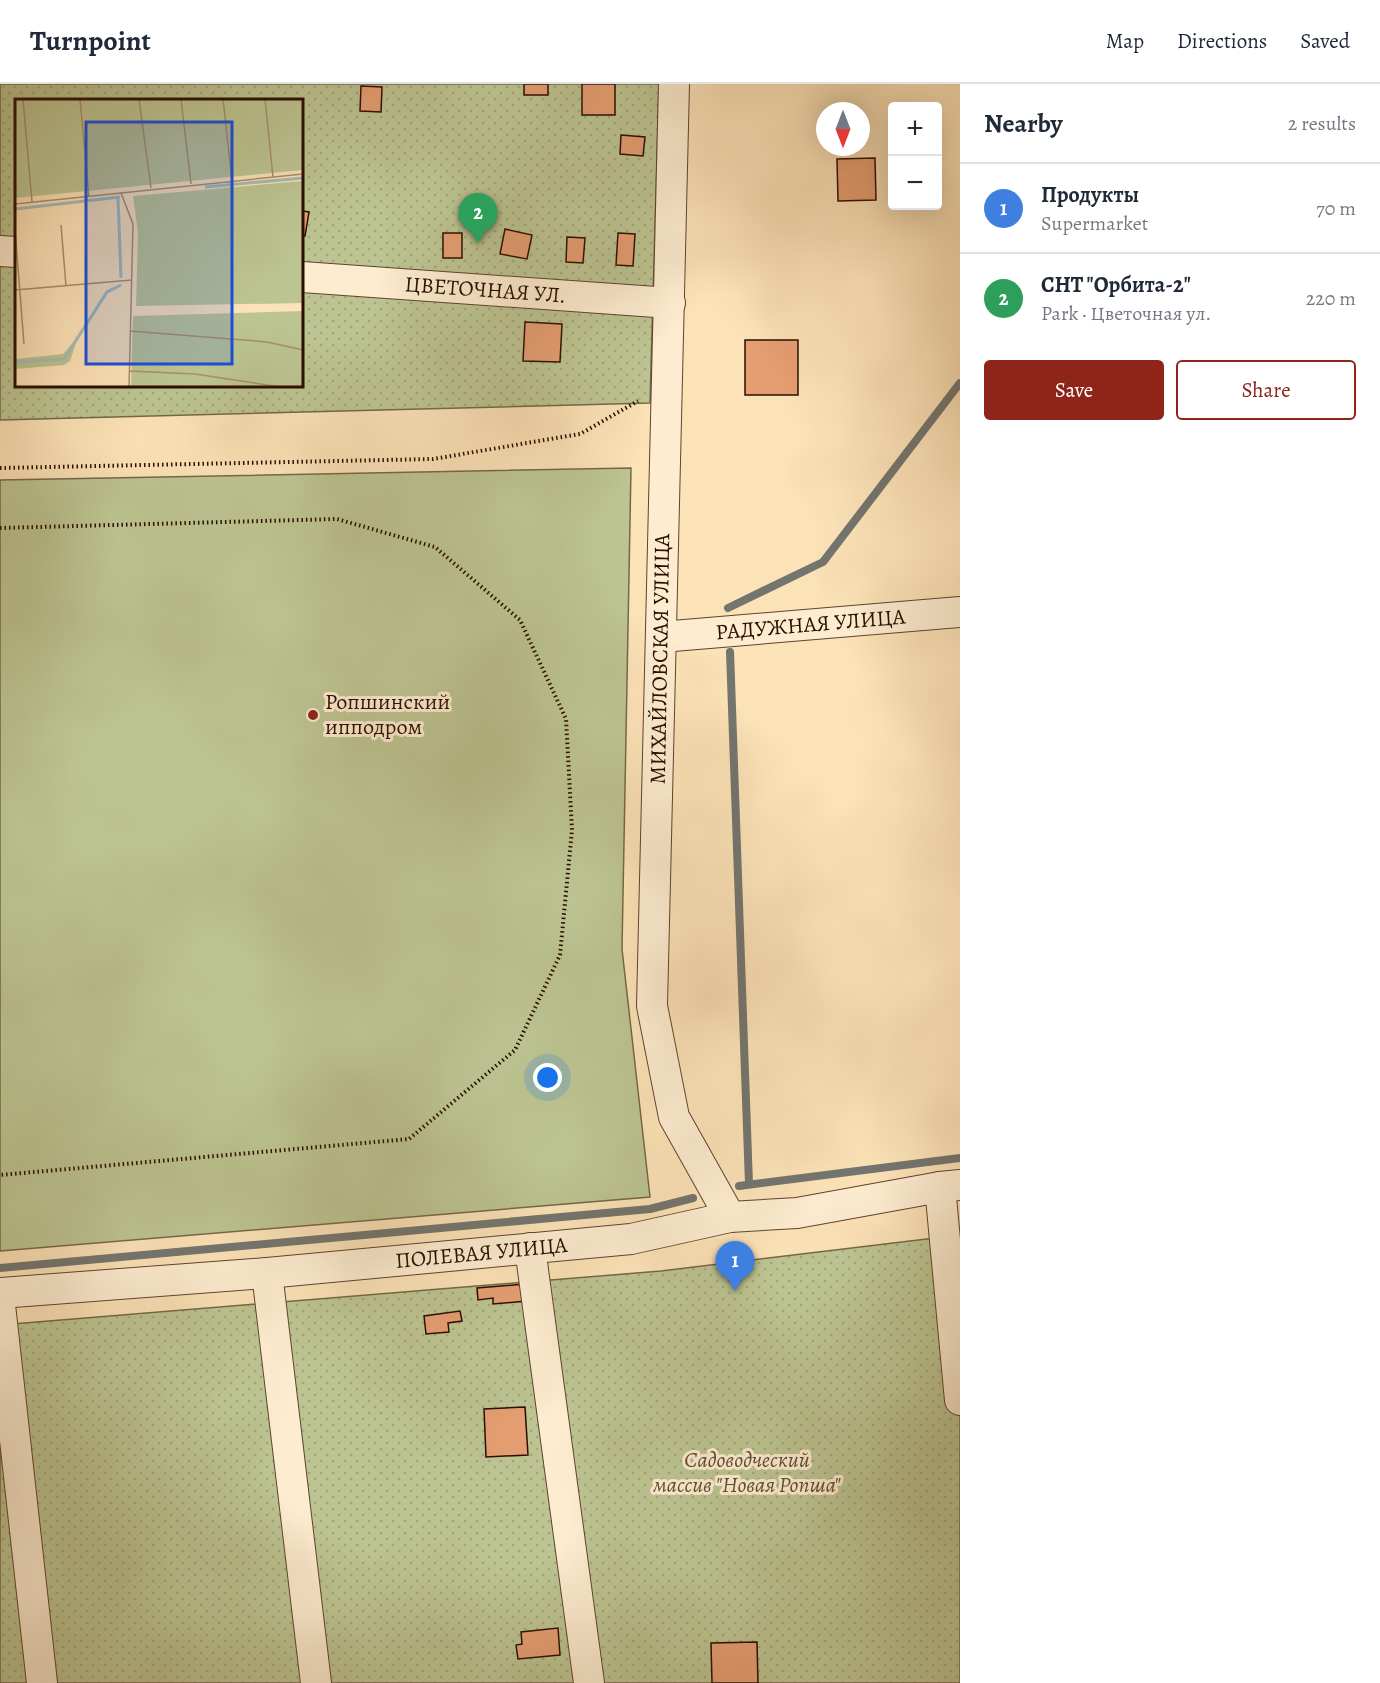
<!DOCTYPE html>
<meta charset="utf-8">
<style>
:root{--surface:#fff;--page:#f2f2f3;--text:#1f2937;--muted:#747a83;--line:#e0e1e3;--accent:#8f2418}
body{margin:0;font-family:Alegreya,serif;background:var(--page);color:var(--text)}
.controls{position:absolute;right:18px;top:18px;display:grid;overflow:hidden;border-radius:6px;box-shadow:0 6px 24px #0002}
.controls button{width:54px;height:54px;display:grid;place-items:center;padding:0;border:0;border-bottom:2px solid var(--line);background:var(--surface);color:var(--text);font:30px sans-serif}
.compass{position:absolute;left:816px;top:18px;width:54px;height:54px;border-radius:50%;background:var(--surface);box-shadow:0 6px 24px #0002;rotate:180deg}
.you{position:absolute;left:548px;top:994px;width:21px;height:21px;margin:-15px;border:4px solid #fff;border-radius:50%;background:#1a73e8;box-shadow:0 0 0 9px #1a73e833}
.badge{display:grid;place-items:center;width:39px;height:39px;border-radius:50%;background:var(--accent);color:#fff;font-size:20px;font-weight:700}
.pin{position:absolute;translate:-50% -50px;filter:drop-shadow(0 2px 3px #0008)}
.pin::after{content:'';position:absolute;top:32px;width:21px;height:18px;background:inherit;clip-path:polygon(0 0,100% 0,50% 100%)}
.list{margin:0;padding:0;list-style:none}
h2{display:flex;justify-content:space-between;align-items:center;height:78px;margin:0;padding:0 24px;font-size:26px}
h2 small{font-size:20px;font-weight:400;color:var(--muted)}
.list li{display:grid;grid-template-columns:39px 1fr auto;gap:18px;align-items:center;box-sizing:border-box;height:90px;padding:0 24px;border-top:2px solid var(--line)}
.list b{display:block;font-size:22px;white-space:nowrap}
.list p{margin:0;font-size:20px;white-space:nowrap;color:var(--muted)}
.list em{font-size:20px;font-style:normal;color:var(--muted)}
.actions{display:flex;gap:12px;padding:18px 24px}
.actions a{flex:1;padding:14px 0;border:2px solid var(--accent);border-radius:6px;text-align:center;font-size:21px;color:var(--accent)}
.actions .main{background:var(--accent);color:#fff}
.map{position:relative;flex:none;width:960px;height:1599px;overflow:hidden}
header{display:flex;align-items:center;gap:36px;box-sizing:border-box;height:84px;padding:0 30px;background:var(--surface);border-bottom:2px solid var(--line)}
header strong{font-size:28px}
nav{display:flex;gap:33px;margin-inline-start:auto;font-size:21px}
main{display:flex}
aside{flex:1;background:var(--surface)}
.map>svg:first-child{display:block}
</style>
<header>
<strong>Turnpoint</strong>
<nav><a>Map</a><a>Directions</a><a>Saved</a></nav>
</header>
<main>
<div class="map">
<svg width="960" height="1599" viewBox="0 0 960 1599">
<defs>
<pattern id="garden-dots" width="8" height="8" patternUnits="userSpaceOnUse" patternTransform="scale(1.5)"><rect width="8" height="8" fill="#bcc491"/><path d="M2 2h.1M6 6h.1" fill="none" stroke="#a2a77b" stroke-width="1.8" stroke-linecap="round"/></pattern>
</defs>
<rect width="100%" height="100%" fill="#fce2b7"/>
<filter id="stains"><feTurbulence type="fractalNoise" baseFrequency=".00333" numOctaves="4"/><feColorMatrix values="0 0 0 0 .2 0 0 0 0 .09 0 0 0 0 .02 0 0 0 .5 -.17"/></filter>
<radialGradient id="worn" r=".72"><stop offset=".6" stop-color="#630" stop-opacity="0"/><stop offset="1" stop-color="#630" stop-opacity=".3"/></radialGradient>
<path fill="#bcc491" stroke="#746848" stroke-width="1.5" d="M631,384L622,865L650,1113L0,1167V396Z"/>
<path fill="url(#garden-dots)" stroke="#746848" stroke-width="1.5" fill-rule="evenodd" d="M0,0H659L650,319L0,336ZM16,16H302V302H16Z
M960,1151V1599H0V1241L661,1187Z"/>
<g fill="none" stroke-linecap="round" stroke-linejoin="round">
<path stroke="#73756f" stroke-width="8" d="M728,524L823,478L960,299
M730,568L749,1100
M739,1102L960,1074
M0,1184L650,1125L693,1114"/>
</g>
<path fill="#e59e72" stroke="#2b0d00" stroke-width="1.5" d="M524,0H548V11H524Z
M582,0H615V31H582Z
M361,2L382,3L381,28L360,27Z
M621,51L645,53L643,72L620,70Z
M875,74L876,116L838,117L837,75Z
M302,127L309,128L305,152L302,151Z
M505,145L532,151L527,175L500,170Z
M443,149H462V174H443Z
M618,149L635,150L633,182L616,181Z
M567,153L585,154L583,179L566,178Z
M525,238L562,240L560,278L523,277Z
M745,256H798V311H745Z
M525,1200L527,1217L493,1220V1214L478,1216L477,1204Z
M460,1227L462,1237L448,1239L449,1248L426,1250L424,1232Z
M525,1323L528,1371L486,1373L484,1325Z
M558,1544L560,1571L518,1575L516,1561L522,1560L521,1548Z
M757,1558L758,1599H712L711,1559Z"/>
<g fill="none" stroke-linecap="round" stroke-linejoin="round">
<defs>
<g id="minor">
<path d="M674,0L652,922L674,1033L730,1133"/>
<path d="M0,167L16,168"/>
<path id="s1" d="M302,193L670,219"/>
<path id="s2" d="M661,553L960,528"/>
<path d="M940,1103L960,1316"/>
<path d="M530,1164L589,1599"/>
<path d="M267,1189L316,1599"/>
<path id="s3" d="M0,1209L267,1189L631,1155L730,1133L797,1129L940,1103L960,1101"/>
<path d="M0,1221L42,1599"/>
</g>
</defs>
<use href="#minor" stroke="#5f422e" stroke-width="32"/>
<path stroke="#2b0d00" stroke-width="4" stroke-dasharray="1.5 3" stroke-linecap="butt" d="M0,384L433,375L580,350L638,317
M0,444L337,435L435,463L520,536L566,635L572,746L560,871L515,966L409,1055L0,1091"/>
<use href="#minor" stroke="#fdecd0" stroke-width="30"/>
</g>
<circle fill="#8f2418" stroke="#fdecd0" stroke-width="2" cx="313" cy="631" r="6"/>
<g text-anchor="middle" dominant-baseline="central" stroke-width="6" stroke-linejoin="round" paint-order="stroke">
<g font-size="22" fill="#2b0d00" stroke="#fdecd0">
<text stroke="none"><textPath href="#s1" startOffset="184">ЦВЕТОЧНАЯ УЛ.</textPath></text>
<text stroke="none"><textPath href="#s2" startOffset="150">РАДУЖНАЯ УЛИЦА</textPath></text>
<text transform="translate(660 575) rotate(-89)">МИХАЙЛОВСКАЯ УЛИЦА</text>
<text stroke="none"><textPath href="#s3" startOffset="483">ПОЛЕВАЯ УЛИЦА</textPath></text>
</g>
<g font-size="22" fill="#2b0d00" stroke="#fdecd0" text-anchor="start">
<text x="325" y="618">Ропшинский<tspan x="325" dy="25">ипподром</tspan></text>
</g>
<g font-size="22" font-style="italic" fill="#5e4d33" stroke="#fdecd0">
<text x="747" y="1376">Садоводческий<tspan x="747" dy="25">массив "Новая Ропша"</tspan></text>
</g>
</g>
<g transform="translate(15 15)">
<rect width="288" height="288" fill="#fce2b7"/>
<path d="M288,82V204L121,207L123,134L118,97Z" fill="#bcc491"/>
<path d="M63,238L55,262L49,266L0,270V260L48,255Z" fill="#bcc491"/>
<path d="M0,0H288V71L0,99ZM288,212V288H116L118,217Z" fill="#bcc491"/>
<path fill="none" stroke="#a3bbb9" stroke-width="3" d="M190,88L288,79M103,99L106,179M0,110L105,98M0,263L49,260L92,193L106,186"/>
<path fill="none" stroke="#a88d6e" stroke-width="1.5" d="M8,0L17,103M65,0L74,98M124,0L136,89M166,0L176,85M208,0L217,82M250,0L258,78M106,94L118,125L114,288M0,105L288,75M46,126L51,187M0,131L9,245M0,191L117,181M115,232L252,243L288,251M115,272L180,275L265,288"/>
<path fill="#1d4ed8" fill-opacity="0.15" stroke="#1d4ed8" stroke-width="3" d="M71,23H217V265H71Z"/>
<rect width="288" height="288" fill="none" stroke="#2b0d00" stroke-width="3"/>
</g>
<rect width="100%" height="100%" filter="url(#stains)"/>
<rect width="100%" height="100%" fill="url(#worn)"/>
</svg>
<div class="controls">
<button>+</button>
<button>−</button>
</div>
<svg class="compass" viewBox="-18 -18 36 36"><path d="M0-13l5 13h-10z" fill="#e53935"/><path d="M0 13l5-13h-10z" fill="#747a83"/></svg>
<div class="you"></div>
<div class="pin badge" style="left:735px;top:1207px;background:#3f7fe0">1</div>
<div class="pin badge" style="left:478px;top:159px;background:#2e9e5b">2</div>
</div>
<aside>
<h2>Nearby<small>2 results</small></h2>
<ul class="list">
<li><span class="badge" style="background:#3f7fe0">1</span><div><b>Продукты</b><p>Supermarket</p></div><em>70 m</em></li>
<li><span class="badge" style="background:#2e9e5b">2</span><div><b>СНТ &quot;Орбита-2&quot;</b><p>Park · Цветочная ул.</p></div><em>220 m</em></li>
</ul>
<div class="actions"><a class="main">Save</a><a>Share</a></div>
</aside>
</main>
